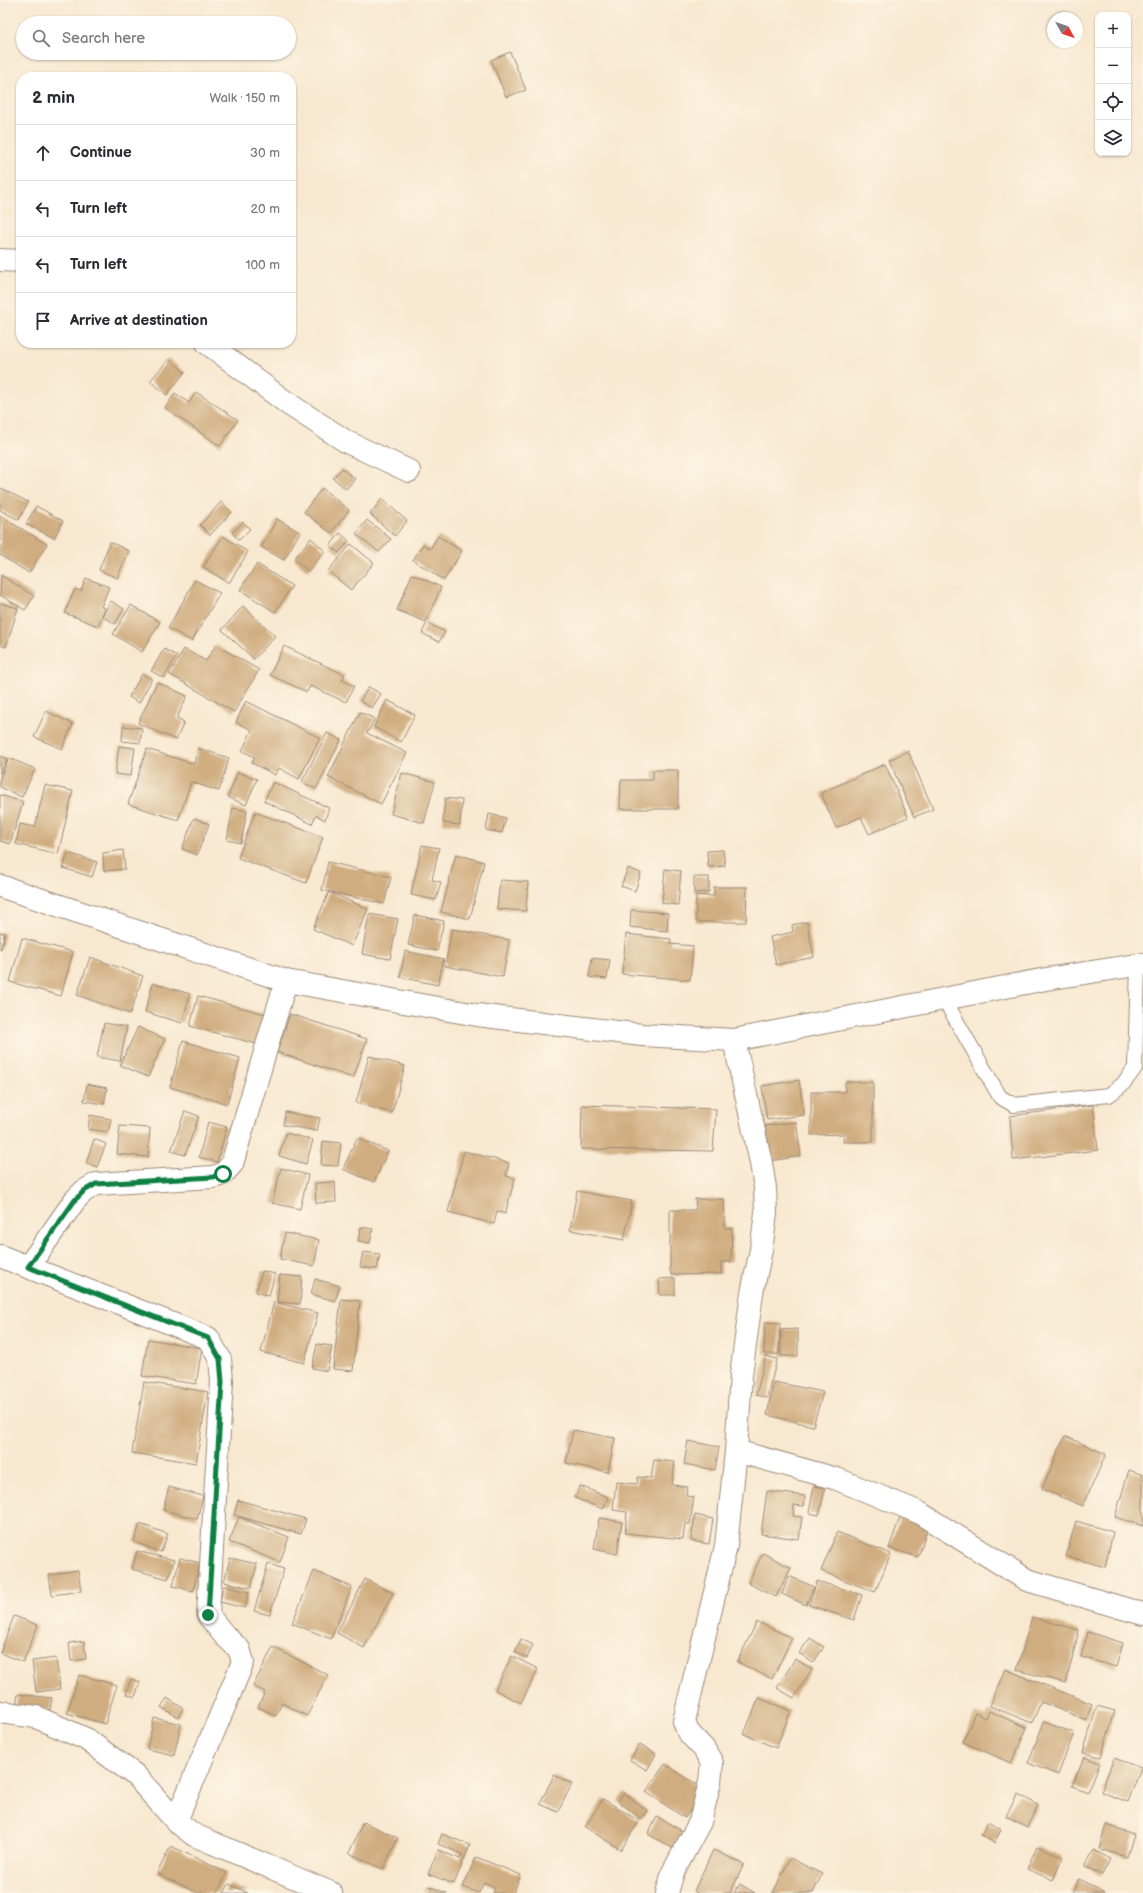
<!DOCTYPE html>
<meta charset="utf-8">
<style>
:root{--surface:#fff;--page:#f2f2f3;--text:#2b2b33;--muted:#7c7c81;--line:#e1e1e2}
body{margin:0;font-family:"Balsamiq Sans",sans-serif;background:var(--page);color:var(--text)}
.controls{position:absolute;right:12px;top:12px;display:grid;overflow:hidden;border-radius:8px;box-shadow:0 1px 3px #0004}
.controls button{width:36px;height:36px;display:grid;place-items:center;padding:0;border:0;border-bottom:1px solid var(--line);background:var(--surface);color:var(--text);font:20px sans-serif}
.compass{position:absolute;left:1047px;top:12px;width:36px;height:36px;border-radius:50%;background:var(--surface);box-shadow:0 1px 3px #0004;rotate:130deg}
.stop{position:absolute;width:12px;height:12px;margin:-9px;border:3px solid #0b8043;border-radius:50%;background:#fff}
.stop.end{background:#0b8043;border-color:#fff;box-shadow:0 1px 4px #0008}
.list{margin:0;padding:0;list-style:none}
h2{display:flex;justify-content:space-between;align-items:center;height:52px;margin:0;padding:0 16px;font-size:17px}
h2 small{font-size:13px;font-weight:400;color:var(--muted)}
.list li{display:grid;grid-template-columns:26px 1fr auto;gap:12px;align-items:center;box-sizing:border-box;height:56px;padding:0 16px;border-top:1px solid var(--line)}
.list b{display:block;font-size:15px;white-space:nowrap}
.list em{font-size:13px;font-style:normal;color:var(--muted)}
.icon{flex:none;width:22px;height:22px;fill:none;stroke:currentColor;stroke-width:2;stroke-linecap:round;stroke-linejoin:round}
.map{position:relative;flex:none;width:1143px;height:1893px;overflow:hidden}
.search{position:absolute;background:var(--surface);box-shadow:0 1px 3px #0004;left:16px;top:16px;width:280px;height:44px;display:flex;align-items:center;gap:10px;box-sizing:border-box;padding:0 14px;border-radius:22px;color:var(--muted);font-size:15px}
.panel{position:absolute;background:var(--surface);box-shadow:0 1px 3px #0004;left:16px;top:72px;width:280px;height:276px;border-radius:16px}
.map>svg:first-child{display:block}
</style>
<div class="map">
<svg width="1143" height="1893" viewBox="0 0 1143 1893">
<rect width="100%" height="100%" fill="#fcf5e5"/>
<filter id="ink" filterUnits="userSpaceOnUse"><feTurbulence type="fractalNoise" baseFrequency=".025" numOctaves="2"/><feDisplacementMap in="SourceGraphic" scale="8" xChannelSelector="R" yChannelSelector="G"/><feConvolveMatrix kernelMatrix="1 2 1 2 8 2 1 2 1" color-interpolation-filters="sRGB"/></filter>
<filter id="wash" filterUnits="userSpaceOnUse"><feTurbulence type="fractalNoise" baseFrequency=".012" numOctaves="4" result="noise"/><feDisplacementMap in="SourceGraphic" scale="16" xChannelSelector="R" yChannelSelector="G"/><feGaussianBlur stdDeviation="0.9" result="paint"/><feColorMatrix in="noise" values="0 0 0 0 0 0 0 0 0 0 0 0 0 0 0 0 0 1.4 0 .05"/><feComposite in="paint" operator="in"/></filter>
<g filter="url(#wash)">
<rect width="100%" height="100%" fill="#f8e8d0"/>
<g id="blocks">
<path fill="#d0ad80" d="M510,52L526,90L506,97L491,60Z
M169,359L185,372L167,395L150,381Z
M196,392L238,420L220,446L165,408L175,393L189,403Z
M342,468L355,479L346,489L333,478Z
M0,488L28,502L19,520L0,510Z
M322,488L349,510L331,533L304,512Z
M382,499L407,521L395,536L370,514Z
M221,502L232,512L210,535L200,525Z
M36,506L63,521L54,538L26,524Z
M0,516L47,544L29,573L0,555Z
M277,519L300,532L284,560L261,547Z
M367,520L391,539L379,552L356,534Z
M243,522L250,529L239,540L232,533Z
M340,533L349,541L339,553L330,546Z
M223,536L248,552L229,583L203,567Z
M438,536L462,551L444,580L413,560L423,544L430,549Z
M311,538L325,551L308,571L294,559Z
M110,542L129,551L117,578L99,570Z
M351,544L374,563L351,590L328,571Z
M257,564L292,586L275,612L240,590Z
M412,574L441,587L426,622L397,610Z
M1,575L34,596L25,610L0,595Z
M86,578L109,587L101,607L105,608L102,616L111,601L124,609L115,624L102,616L98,626L65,613L75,589L81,591Z
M195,580L220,593L192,641L168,628Z
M0,603L18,608L6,647L0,645Z
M131,605L160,622L142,652L113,634Z
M243,606L275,636L254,659L222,630Z
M427,623L445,632L439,642L422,633Z
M216,645L259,670L234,712L169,674L184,649L206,661Z
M284,646L345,675L342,680L354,686L346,702L310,686L307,692L270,675Z
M164,649L177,656L164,678L151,671Z
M142,674L152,679L139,703L129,697Z
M157,682L187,696L177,718L184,722L176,740L138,723Z
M369,687L381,694L372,708L360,701Z
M387,700L415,715L401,742L374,727Z
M246,701L320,738L299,779L279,768L275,775L252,763L255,757L242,751L252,730L236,722Z
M46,711L73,724L62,749L34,737Z
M360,712L375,719L367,733L407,753L381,804L328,777Z
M123,726L142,728L140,743L122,741Z
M327,733L341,740L316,789L302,782Z
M119,746L135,748L131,776L115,774Z
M198,748L229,758L219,791L191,782L178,820L128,804L147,749L194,764Z
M908,751L933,809L914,817L889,760Z
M0,756L7,759L0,774Z
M9,758L35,769L22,797L0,787V778Z
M885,764L908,817L869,834L861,817L836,828L821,793Z
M653,770H678V809H620L621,780H653Z
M238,772L257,779L246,805L228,797Z
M402,773L435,782L424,823L391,814Z
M273,782L329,808L325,820L316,815L312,824L264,801Z
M45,785L73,791L58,854L16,844L20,824L35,827Z
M0,795L23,802L10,844L0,841Z
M445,798L462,800L460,825L443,823Z
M233,808L247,811L241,843L227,840Z
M255,812L323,837L306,883L238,858Z
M489,814L506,818L502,833L486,830Z
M194,818L209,824L197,855L182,849Z
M422,845L439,848L432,880L441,882L436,900L411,895Z
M123,850L125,869L104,871L103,853Z
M723,850L725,866L708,867L707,851Z
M68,853L97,862L92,877L63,868Z
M456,854L484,862L470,919L441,912Z
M328,862L391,877L384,904L322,890Z
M628,868L641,873L635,891L621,886Z
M665,869L681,871L678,905L662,903Z
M694,877H709V892L694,893Z
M500,880L528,882L526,911L497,909Z
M714,887H747L746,922H696V895L714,896Z
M329,892L368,909L352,946L313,929Z
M631,910L668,913L667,931L630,927Z
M369,914L398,919L390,959L362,954Z
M415,915L444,921L437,951L408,945Z
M807,922L814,957L776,965L770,937L793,932L792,925Z
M452,929L509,940L503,977L445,966Z
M0,932L5,933L1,949H0Z
M626,934L671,939L670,944L693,946L690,980L622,974Z
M22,938L73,952L61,996L10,982Z
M405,951L444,959L438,985L400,977Z
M90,957L143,976L130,1014L77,995Z
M592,958L610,960L607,979L589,977Z
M153,983L190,994L182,1023L145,1012Z
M198,996L269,1015L260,1045L190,1026Z
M290,1014L367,1039L353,1078L277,1052Z
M104,1023L127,1027L120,1061L97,1057Z
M138,1027L165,1039L148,1077L120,1065Z
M183,1041L240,1058L227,1104L170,1087Z
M369,1056L405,1066L392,1113L356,1103Z
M799,1080L804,1115L767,1120L762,1086Z
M845,1082H873V1142H843L844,1134L811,1135V1092H845Z
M87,1084L107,1088L104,1104L84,1101Z
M582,1105L716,1109L713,1151L581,1149Z
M1093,1105L1098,1150L1013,1160L1010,1116Z
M185,1111L199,1116L185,1155L171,1151Z
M285,1112L320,1118L317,1131L283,1125Z
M90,1115L111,1119L108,1132L88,1129Z
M208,1122L227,1127L217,1162L199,1157Z
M796,1122L801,1156L770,1161L765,1126Z
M120,1126L150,1128L148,1157L117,1154Z
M286,1133L313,1140L306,1164L279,1156Z
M357,1138L388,1151L374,1182L343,1169Z
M94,1139L106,1144L97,1167L86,1163Z
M323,1141L341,1143L338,1166L321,1165Z
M464,1151L509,1163L506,1176L515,1178L505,1214L497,1211L494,1224L448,1212Z
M281,1168L308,1175L300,1209L272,1203Z
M335,1182L336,1202L316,1203L315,1183Z
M577,1191L632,1201L624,1240L570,1230Z
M695,1199H724L725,1228H732L731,1262H721V1274L672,1275L670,1271V1210H696Z
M361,1227L373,1229L370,1243L358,1241Z
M285,1233L319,1240L314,1266L280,1259Z
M363,1252L380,1254L377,1269L360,1267Z
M262,1271L275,1274L269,1296L256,1292Z
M280,1275L302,1277L300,1304L277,1302Z
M675,1278V1295H660L659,1279Z
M315,1279L340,1286L335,1301L311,1294Z
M341,1299L360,1301L353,1371L333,1369Z
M274,1302L318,1313L304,1363L261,1352Z
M765,1322L780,1323L779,1354H764Z
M798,1329V1356H781V1330Z
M148,1339L202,1348L196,1384L142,1376Z
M317,1344L332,1346L327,1371L312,1368Z
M766,1356L777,1359L767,1398L756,1395Z
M144,1382L208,1392L196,1463L132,1453Z
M774,1382L823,1392L813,1426L767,1415Z
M573,1430L615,1438L608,1472L566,1463Z
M1065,1436L1106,1454L1083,1506L1042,1489Z
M688,1441L719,1447L715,1470L684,1464Z
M654,1460L675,1462L672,1485L688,1487L686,1496L694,1497L690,1524H685L683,1539L625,1533L627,1512L613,1510L616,1482L637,1484L638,1477L651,1478Z
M1129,1470L1143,1475V1526L1115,1517Z
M580,1486L608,1497L603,1509L575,1498Z
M814,1486L825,1488L819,1515L809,1513Z
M169,1487L203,1496L197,1519L163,1510Z
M767,1491L805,1496L804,1506L794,1505L793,1516L802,1517L799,1539L761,1534Z
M238,1500L306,1519L301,1534L234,1515Z
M695,1515L713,1519L709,1544L691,1541Z
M901,1515L929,1524L918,1557L889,1548Z
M239,1517L289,1537L280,1562L229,1542Z
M599,1518L622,1522L617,1554L594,1549Z
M1076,1521L1113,1532L1105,1567L1066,1556Z
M140,1524L168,1534L161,1552L134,1542Z
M837,1532L891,1554L875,1592L821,1571Z
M137,1551L174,1560L168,1579L132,1569Z
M763,1553L791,1568L776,1597L748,1583Z
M180,1558L200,1563L193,1591L173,1586Z
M230,1558L257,1564L251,1588L224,1582Z
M268,1564L284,1569L270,1615L254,1611Z
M78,1570L81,1591L52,1595L49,1575Z
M314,1571L352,1587L331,1639L292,1623Z
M789,1576L814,1587L806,1605L782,1594Z
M365,1579L393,1593L364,1648L337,1633Z
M817,1581L862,1595L854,1620L809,1605Z
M223,1586L249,1592L245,1608L220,1602Z
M14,1616L38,1625L23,1662L0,1653Z
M1032,1617L1079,1630L1066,1683L1017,1670Z
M757,1622L792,1638L772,1679L737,1662Z
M1088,1632L1123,1643L1116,1667L1081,1657Z
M810,1638L824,1647L813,1663L799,1653Z
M521,1639L533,1645L527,1658L515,1652Z
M84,1641L86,1659L71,1661L69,1643Z
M273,1647L328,1675L307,1716L282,1703L276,1716L258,1707L265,1692L253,1686Z
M512,1656L538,1669L521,1703L495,1690Z
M56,1658L60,1689L36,1692L32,1661Z
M795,1659L812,1669L794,1698L777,1688Z
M1005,1669L1092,1704L1086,1720L1041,1702L1032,1723L990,1706Z
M79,1675L117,1685L105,1724L67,1713Z
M131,1679L140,1682L135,1697L126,1694Z
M18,1694L52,1698L50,1710L16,1706Z
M167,1698L183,1708L178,1717L161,1707Z
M759,1698L791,1711L776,1748L744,1734Z
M1097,1706L1115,1711L1101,1757L1083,1753Z
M989,1711L1027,1728L1011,1763L963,1742L975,1713L986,1718Z
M154,1718L181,1724L174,1755L147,1749Z
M1044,1722L1074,1733L1058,1775L1028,1763Z
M640,1744L656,1754L647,1770L630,1760Z
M1084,1757L1100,1763L1088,1792L1072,1786Z
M1114,1758L1141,1768L1128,1802L1101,1792Z
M665,1764L704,1789L685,1818L646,1792Z
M554,1775L572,1784L558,1812L540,1804Z
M624,1793L648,1811L641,1819L618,1801Z
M1018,1794L1038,1805L1027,1827L1006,1816Z
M603,1799L639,1821L621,1850L585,1827Z
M657,1817L684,1832L674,1849L648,1834Z
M363,1822L398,1838L383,1869L349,1853Z
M988,1822L1001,1830L994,1843L981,1835Z
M1106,1825L1134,1834L1127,1857L1099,1849Z
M442,1834L470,1845L454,1884L428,1874L438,1850L460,1859L462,1854L438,1844Z
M171,1846L227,1873L217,1893H198L157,1873Z
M1037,1846L1063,1857L1053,1880L1027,1869Z
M713,1850L744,1864L730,1893H697L694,1891Z
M1094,1850L1110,1859L1102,1875L1085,1866Z
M476,1857L521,1875L513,1893H493L495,1887L484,1882L479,1893L463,1887Z
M790,1858L822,1874L813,1893H773Z
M1079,1879L1105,1893H1072Z
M229,1884L248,1893H224Z
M740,1884L755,1893H734Z
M428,1886L447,1893H426Z"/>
</g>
</g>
<g filter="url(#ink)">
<use href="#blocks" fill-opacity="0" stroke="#9a8977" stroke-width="1"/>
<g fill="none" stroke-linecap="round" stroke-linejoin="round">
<defs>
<path id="lane" d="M944,999L1000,1097L1014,1105L1109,1095L1123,1084L1135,1068L1138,965"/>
<path id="street" d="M0,260L21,261
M207,343L287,403L347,442L409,471
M0,1256L208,1338L220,1359L222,1381L208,1615L225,1636L239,1649L243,1662L176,1821
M28,1267L75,1200L84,1191L96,1184L213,1177L223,1174L232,1164L286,981
M736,1451L837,1479L918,1512L1027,1580L1143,1614
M0,1712L36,1717L86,1739L135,1775L176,1821L194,1835L331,1893
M667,1893L673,1872L700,1822L710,1782L712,1763L704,1749L688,1732L684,1721L726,1546L736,1451L741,1375L752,1293L761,1250L766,1213L765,1188L761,1163L734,1040"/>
<path id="secondary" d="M0,886L286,981L477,1015L642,1035L734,1040L1046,979L1143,964"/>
</defs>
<use href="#lane" stroke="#9a8977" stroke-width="16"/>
<use href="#street" stroke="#9a8977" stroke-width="24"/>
<use href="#secondary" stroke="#9a8977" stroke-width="24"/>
<use href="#lane" stroke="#fff" stroke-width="14"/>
<use href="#street" stroke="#fff" stroke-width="22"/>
<use href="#secondary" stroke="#fff" stroke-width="22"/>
</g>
</g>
<g fill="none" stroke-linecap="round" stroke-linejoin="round" filter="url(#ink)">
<path stroke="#0b8043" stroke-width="5" d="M208,1615L222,1382L220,1359L208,1338L28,1267L75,1200L84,1191L96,1184L213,1177L223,1174"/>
</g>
</svg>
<div class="controls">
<button>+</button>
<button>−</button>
<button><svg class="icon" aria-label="locate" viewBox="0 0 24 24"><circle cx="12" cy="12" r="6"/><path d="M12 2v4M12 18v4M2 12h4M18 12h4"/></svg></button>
<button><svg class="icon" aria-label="layers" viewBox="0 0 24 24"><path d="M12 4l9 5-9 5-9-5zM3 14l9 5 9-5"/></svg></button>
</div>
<svg class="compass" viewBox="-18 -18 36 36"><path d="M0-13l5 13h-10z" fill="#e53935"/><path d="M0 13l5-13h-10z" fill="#7c7c81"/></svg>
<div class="stop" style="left:223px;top:1174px"></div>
<div class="stop end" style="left:208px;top:1615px"></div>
<div class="search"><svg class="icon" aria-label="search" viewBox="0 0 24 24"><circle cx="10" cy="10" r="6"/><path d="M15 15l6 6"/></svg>Search here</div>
<section class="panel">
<h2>2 min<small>Walk · 150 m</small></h2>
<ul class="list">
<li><svg class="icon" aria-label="ahead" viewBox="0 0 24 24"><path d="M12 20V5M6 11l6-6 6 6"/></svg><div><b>Continue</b></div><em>30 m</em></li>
<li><svg class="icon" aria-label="left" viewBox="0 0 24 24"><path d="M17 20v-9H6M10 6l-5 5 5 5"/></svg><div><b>Turn left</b></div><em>20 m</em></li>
<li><svg class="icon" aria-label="left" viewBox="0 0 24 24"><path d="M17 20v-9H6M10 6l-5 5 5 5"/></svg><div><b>Turn left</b></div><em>100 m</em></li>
<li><svg class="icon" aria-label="arrive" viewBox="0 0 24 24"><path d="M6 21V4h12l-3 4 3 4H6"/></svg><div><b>Arrive at destination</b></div></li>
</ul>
</section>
</div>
